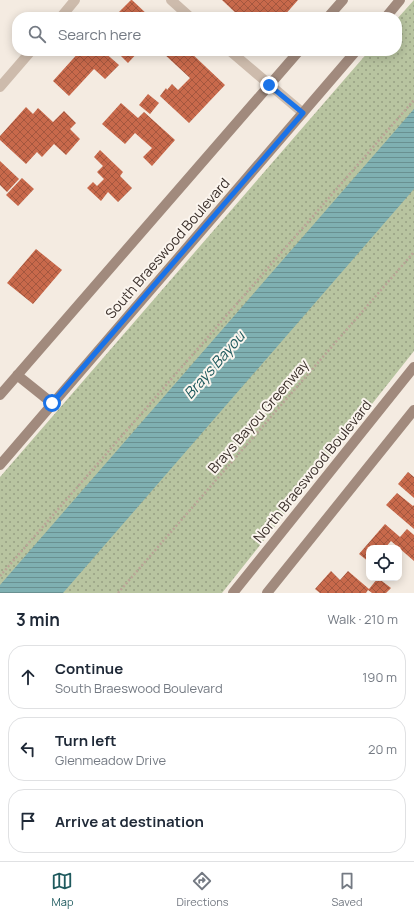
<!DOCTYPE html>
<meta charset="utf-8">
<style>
:root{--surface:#fff;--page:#f2f2f3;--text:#1f2937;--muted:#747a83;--line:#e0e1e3;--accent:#1f5a5e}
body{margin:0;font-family:Manrope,sans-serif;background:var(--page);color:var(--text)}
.controls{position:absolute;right:12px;bottom:12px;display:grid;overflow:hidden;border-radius:8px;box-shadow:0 2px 10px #0003}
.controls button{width:36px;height:36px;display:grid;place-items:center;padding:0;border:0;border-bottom:1px solid var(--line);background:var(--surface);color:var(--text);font:20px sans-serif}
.stop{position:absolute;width:12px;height:12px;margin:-9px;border:3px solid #1a73e8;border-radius:50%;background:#fff}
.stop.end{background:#1a73e8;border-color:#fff;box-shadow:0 1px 4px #0008}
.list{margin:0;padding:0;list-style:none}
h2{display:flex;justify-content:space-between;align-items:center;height:52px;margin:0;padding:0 16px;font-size:17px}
h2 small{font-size:13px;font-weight:400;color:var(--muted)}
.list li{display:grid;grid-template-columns:26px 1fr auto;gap:12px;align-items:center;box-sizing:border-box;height:64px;margin:0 8px 8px;padding:0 8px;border:1px solid var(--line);border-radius:16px}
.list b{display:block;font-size:15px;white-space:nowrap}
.list p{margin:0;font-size:13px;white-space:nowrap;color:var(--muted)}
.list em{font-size:13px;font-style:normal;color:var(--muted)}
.icon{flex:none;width:22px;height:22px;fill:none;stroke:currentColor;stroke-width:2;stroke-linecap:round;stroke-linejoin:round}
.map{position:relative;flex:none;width:414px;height:593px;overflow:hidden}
.search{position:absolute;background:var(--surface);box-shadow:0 2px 10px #0003;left:12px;right:12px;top:12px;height:44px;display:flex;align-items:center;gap:10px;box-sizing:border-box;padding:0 14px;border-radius:16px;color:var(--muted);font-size:15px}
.sheet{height:268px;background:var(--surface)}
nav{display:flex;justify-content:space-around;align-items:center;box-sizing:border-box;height:56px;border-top:1px solid var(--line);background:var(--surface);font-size:11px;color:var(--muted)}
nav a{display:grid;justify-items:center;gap:2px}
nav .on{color:var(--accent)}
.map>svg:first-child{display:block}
</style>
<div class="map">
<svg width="414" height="593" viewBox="0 0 414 593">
<defs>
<pattern id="grass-dots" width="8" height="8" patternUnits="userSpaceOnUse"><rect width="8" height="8" fill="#b8c4a0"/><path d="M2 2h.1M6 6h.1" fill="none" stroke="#97a083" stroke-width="1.8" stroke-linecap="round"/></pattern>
<pattern id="water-rules" width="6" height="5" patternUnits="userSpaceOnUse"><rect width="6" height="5" fill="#7fb0b2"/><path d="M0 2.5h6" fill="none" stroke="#699091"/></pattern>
<pattern id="building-cross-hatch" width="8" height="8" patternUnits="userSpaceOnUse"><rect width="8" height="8" fill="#c8694b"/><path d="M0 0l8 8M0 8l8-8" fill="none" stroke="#a4573f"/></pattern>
</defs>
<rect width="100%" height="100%" fill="#f4ebe1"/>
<path fill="url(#grass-dots)" d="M414,0V351L222,593H0V477L369,51H397V19Z"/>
<path fill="url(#water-rules)" d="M414,109V189L63,593H0V585Z"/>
<path fill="url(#building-cross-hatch)" d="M131,0H132L150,17H114Z
M222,0H298L283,17H240Z
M80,51H103L119,65L105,79L94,69L69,96L53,81Z
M116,51H139L128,63Z
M165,51H189L225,85L189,123L160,96L166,88L167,90L172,84L178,90L190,78L163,53Z
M148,94L159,103L150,114L139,105Z
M121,103L138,118L144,112L175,140L152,166L143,157L152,148L135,133L125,144L102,124Z
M26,107L33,114L38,108L53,122L64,111L76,123L70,129L80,139L66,155L54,144L42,157L37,152L26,164L0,140V136Z
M100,150L123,172L120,176L132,188L118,202L108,192L101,201L87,188L93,182L97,186L104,179L97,172L103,166L94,157Z
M0,161L19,179L7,192L0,185Z
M22,178L34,189L18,206L6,195Z
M36,249L62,270L33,304L7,283Z
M408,472L414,477V498L398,484Z
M397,493L413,506L414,505V529L386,505Z
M385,524L400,537L407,529L414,535V561L391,541L385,548H369V562L359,554Z
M331,571L340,580L348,571L369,589L378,578L391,588L386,593H372L368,590L366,593H320L315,589Z"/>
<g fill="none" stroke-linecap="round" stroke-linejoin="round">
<path stroke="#b9a596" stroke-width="2.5" stroke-dasharray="2 2" stroke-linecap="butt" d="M0,576L414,100
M118,593L414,252"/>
<path stroke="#cdbbac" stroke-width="10" d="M171,0L190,17
M61,17L75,0
M230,51L303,113
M0,87L31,51"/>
<path stroke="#a18a7d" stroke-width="10" d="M328,17L343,0
M386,17L400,0
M17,375L52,403
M0,395L299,51
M0,465L356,51
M233,593L414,367
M267,593L414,410"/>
</g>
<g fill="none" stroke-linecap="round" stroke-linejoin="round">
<path stroke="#1a73e8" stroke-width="5" d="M52,403L303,113L269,85"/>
</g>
<g text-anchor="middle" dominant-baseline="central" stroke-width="4" stroke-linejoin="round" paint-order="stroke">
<g font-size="14" fill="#3b302b" stroke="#fbf5ee">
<text transform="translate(167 248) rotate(-49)">South Braeswood Boulevard</text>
<text transform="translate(258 416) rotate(-49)">Brays Bayou Greenway</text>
<text transform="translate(312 471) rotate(-51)">North Braeswood Boulevard</text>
</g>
<g font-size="15" font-style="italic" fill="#1f5a5e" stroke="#fbf5ee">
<text transform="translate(214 365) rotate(-49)">Brays Bayou</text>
</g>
</g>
</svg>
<div class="controls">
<button><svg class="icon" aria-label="locate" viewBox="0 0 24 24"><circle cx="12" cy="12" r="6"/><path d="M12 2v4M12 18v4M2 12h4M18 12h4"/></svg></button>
</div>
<div class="stop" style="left:52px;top:403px"></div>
<div class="stop end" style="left:269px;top:85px"></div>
<div class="search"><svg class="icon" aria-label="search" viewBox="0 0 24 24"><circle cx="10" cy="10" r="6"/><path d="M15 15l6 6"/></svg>Search here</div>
</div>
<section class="sheet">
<h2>3 min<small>Walk · 210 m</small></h2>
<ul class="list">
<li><svg class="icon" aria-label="ahead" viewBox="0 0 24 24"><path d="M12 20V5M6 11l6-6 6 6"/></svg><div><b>Continue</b><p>South Braeswood Boulevard</p></div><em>190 m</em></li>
<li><svg class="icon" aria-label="left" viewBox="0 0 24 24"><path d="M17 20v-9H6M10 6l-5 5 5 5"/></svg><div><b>Turn left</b><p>Glenmeadow Drive</p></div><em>20 m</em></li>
<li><svg class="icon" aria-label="arrive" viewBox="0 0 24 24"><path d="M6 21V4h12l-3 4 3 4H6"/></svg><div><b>Arrive at destination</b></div></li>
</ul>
</section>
<nav>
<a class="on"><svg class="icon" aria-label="map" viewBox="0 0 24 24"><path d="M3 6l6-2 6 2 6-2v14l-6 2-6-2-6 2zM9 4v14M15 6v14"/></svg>Map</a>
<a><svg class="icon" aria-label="directions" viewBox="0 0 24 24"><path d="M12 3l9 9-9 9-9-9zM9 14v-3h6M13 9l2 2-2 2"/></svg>Directions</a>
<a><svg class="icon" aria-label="saved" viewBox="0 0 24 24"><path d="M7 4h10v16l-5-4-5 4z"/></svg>Saved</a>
</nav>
